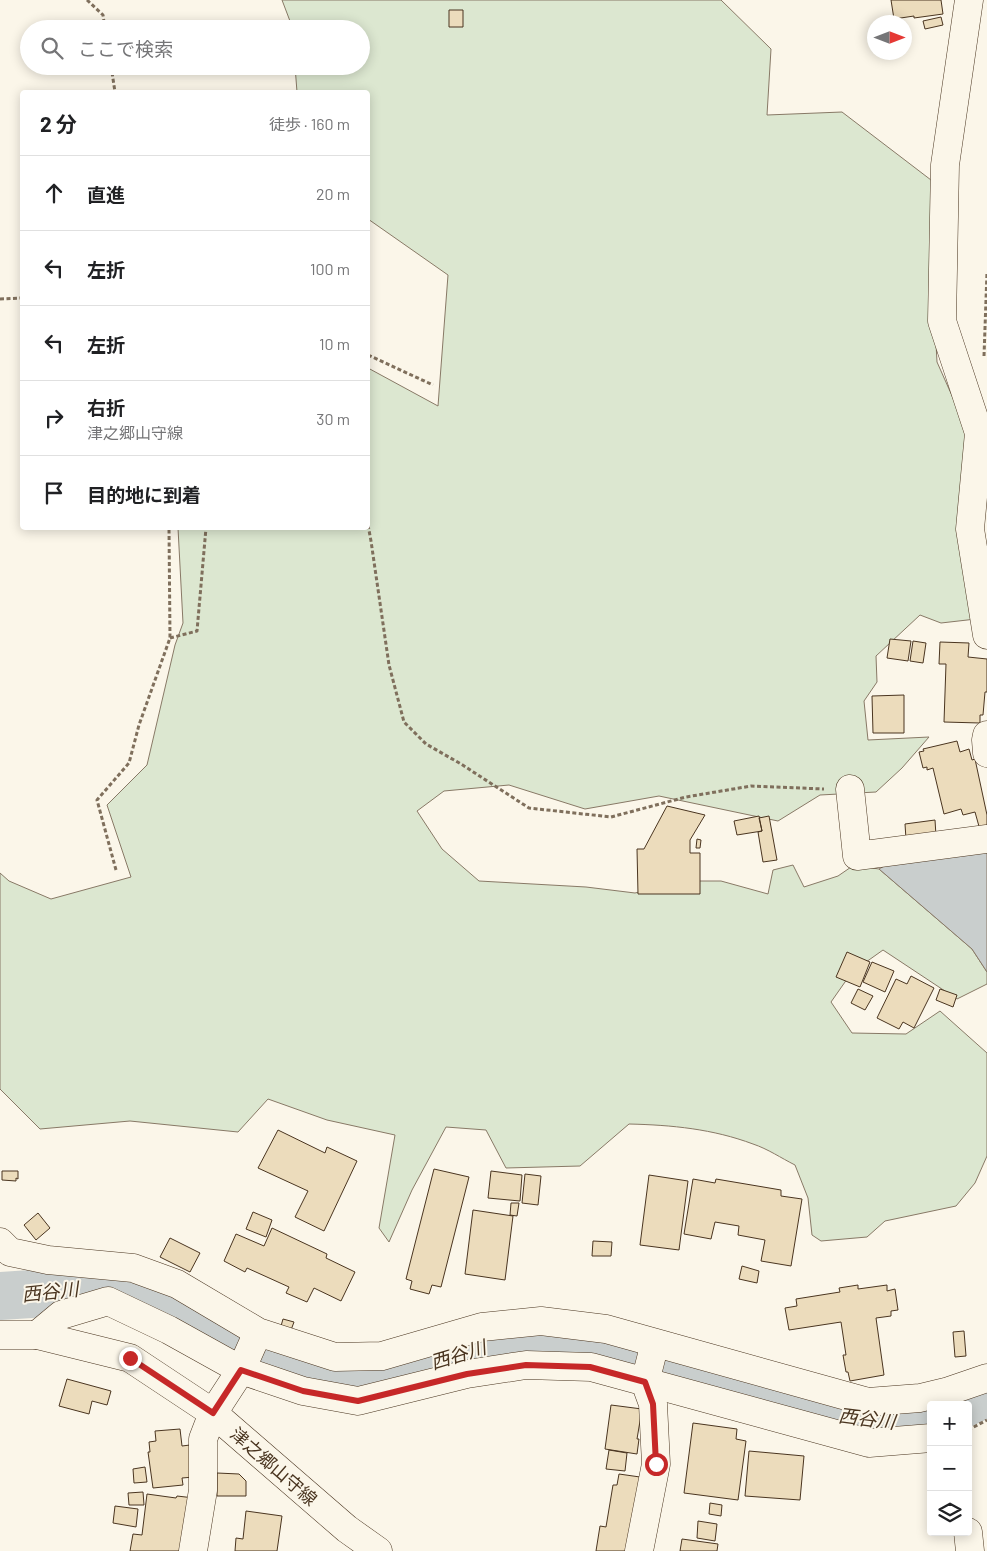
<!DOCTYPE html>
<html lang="ja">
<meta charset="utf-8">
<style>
:root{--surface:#fff;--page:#f2f2f2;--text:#202124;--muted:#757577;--line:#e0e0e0}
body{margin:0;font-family:Barlow,"Noto Sans JP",sans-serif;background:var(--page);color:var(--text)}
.controls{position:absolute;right:15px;bottom:15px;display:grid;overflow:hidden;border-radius:5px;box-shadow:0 2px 12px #0003}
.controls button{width:45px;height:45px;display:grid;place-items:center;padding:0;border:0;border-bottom:1px solid var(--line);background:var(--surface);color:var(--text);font:25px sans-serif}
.compass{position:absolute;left:867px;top:15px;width:45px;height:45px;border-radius:50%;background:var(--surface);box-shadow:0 2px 12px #0003;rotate:90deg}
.stop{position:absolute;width:15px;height:15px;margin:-11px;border:4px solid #c62828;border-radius:50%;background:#fff}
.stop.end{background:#c62828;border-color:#fff;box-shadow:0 1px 5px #0008}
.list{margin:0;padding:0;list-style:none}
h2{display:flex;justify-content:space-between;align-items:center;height:65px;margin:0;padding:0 20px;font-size:21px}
h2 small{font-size:16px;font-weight:400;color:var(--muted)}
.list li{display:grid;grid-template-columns:32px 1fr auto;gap:15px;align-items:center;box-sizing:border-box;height:75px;padding:0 20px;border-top:1px solid var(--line)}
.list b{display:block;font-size:19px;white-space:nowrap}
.list p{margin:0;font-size:16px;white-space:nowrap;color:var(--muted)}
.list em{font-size:16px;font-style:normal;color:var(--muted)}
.icon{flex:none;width:28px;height:28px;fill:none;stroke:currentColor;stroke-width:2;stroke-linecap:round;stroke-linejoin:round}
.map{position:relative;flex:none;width:987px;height:1551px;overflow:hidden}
.search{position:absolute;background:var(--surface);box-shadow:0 2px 12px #0003;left:20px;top:20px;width:350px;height:55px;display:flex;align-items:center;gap:12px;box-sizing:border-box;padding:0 18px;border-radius:28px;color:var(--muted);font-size:19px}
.panel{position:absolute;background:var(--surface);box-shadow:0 2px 12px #0003;left:20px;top:90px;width:350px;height:440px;border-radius:5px}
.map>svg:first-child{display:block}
</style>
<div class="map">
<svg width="987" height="1551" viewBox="0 0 987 1551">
<rect width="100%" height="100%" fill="#fbf6e9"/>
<path fill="#dce7d0" stroke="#887966" d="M282,0H721L771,49L767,115L842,112L931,180L940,193L935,325L937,362L969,434L976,619L941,623L920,615L876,656L877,682L864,701L868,740L929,737L902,768L876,792L820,795L778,821L659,796L585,809L509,785L444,791L417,811L442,849L479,881L586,887L635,893L685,881H721L768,894L773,870L793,865L804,887L838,876L854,865L879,869L972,949L987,972V984L957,999L883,950L852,972L831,1002L852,1033L906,1034L940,1011L987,1053V1156L975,1183L956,1206L885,1221L867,1237L821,1241L812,1235L808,1198L795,1165C781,1158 768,1149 753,1144C713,1129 672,1125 629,1124L580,1166L506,1168L486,1130L446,1127L412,1190L389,1242L379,1228L395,1135L327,1120L268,1099L238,1132L130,1121L40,1129L0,1089V873L9,881L51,899L131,877L107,805L147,765L175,645L183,623L178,528H368V368L438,406L448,275L368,219V92H297L295,66H361V29H293Z"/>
<path fill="#c9cecd" stroke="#887966" d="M987,846V972L972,949L879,869L886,865Z"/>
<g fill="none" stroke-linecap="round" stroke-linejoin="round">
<path stroke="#c9cecd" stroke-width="48" d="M0,1296L46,1293L113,1284L162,1296L296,1372L340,1383L374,1378L430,1364L497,1342L593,1348L840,1416L916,1424L931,1417
M960,1405L987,1393"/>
</g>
<path fill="#ecdcbc" stroke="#4a3520" d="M891,0H941L943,14L914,18V16L894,19Z
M449,10H463V27H449Z
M941,17L943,25L925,29L923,21Z
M890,639L911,641L908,661L887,658Z
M913,641L926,643L923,663L910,661Z
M940,642L969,643L968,657L987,659V692H985L983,715H980V723L944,722L946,664H939Z
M904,695V733H873L872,696Z
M957,741L960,752L969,749L972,760L975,759L987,815V828L980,830L975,812L963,815L961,809L944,814L933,768L927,770V767L923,768L919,752L924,751L923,749Z
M667,806L705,815L690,840V853H700V894H638L637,849H644Z
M759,816L762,831L737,835L734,821Z
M769,816L777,860L763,862L758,832L762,831L759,818Z
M935,820L936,836L906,839L905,824Z
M697,839L701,840L700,848H696Z
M847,952L870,962L860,987L836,977Z
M872,962L894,971L885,992L863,982Z
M911,976L934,988L914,1028L903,1022L899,1029L877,1018L896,979L907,984Z
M858,989L873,996L865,1010L851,1003Z
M940,989L957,995L953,1007L936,1000Z
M278,1130L325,1153L327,1147L357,1161L324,1231L295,1217L308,1191L258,1168Z
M434,1169L469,1177L441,1287L432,1285L429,1294L410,1289L412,1281L406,1279Z
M2,1171H18V1179L16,1178V1181L2,1180Z
M491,1171L522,1175L520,1201L488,1198Z
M525,1174L541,1176L538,1205L522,1203Z
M649,1175L688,1181L679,1250L640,1245Z
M693,1179L715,1183L716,1179L781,1190V1196L802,1199L791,1266L761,1261L765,1240L738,1235L739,1226L715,1222L711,1239L684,1234Z
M511,1203H519L517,1216L510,1215Z
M473,1210L513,1216L505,1280L465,1274Z
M253,1212L272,1220L266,1237L246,1229Z
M38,1213L50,1228L36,1240L24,1225Z
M272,1228L327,1254L326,1258L355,1272L341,1301L314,1288L307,1302L286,1293L289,1287L247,1268L245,1272L224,1261L236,1234L264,1246Z
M170,1238L200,1253L190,1272L160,1257Z
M593,1241L612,1242L611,1256H592Z
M742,1266L759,1271L757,1283L739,1279Z
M858,1285V1289L887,1285V1291L895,1289L898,1310L891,1311V1316L876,1318L884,1375L850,1381L848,1372H846L843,1355H846L841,1322L789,1330L785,1308L797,1306L796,1299L840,1292L839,1288Z
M283,1319L294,1322L291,1330L281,1326Z
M964,1331L966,1356L955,1357L953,1332Z
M67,1379L111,1391L107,1405L92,1401L89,1414L59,1406Z
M611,1405L642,1409L637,1439H639L637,1454L605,1449Z
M693,1423L737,1429L736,1439L746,1441L738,1500L684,1493Z
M180,1429L182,1446L190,1445L194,1477L182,1478L183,1485L153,1488L148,1452H150L149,1442L156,1441L155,1431Z
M609,1450L627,1453L625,1471L606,1469Z
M749,1451L804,1456L800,1500L745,1496Z
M145,1467L147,1482L134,1483L133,1469Z
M217,1473L239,1474L246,1481V1496H217Z
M619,1474L640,1477L628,1551H596L600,1526L606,1527L613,1485H617Z
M143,1492L144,1505H129L128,1493Z
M147,1494L176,1498L177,1496L194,1498L187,1551H130L133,1534L142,1535Z
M710,1503L722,1505L721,1516L709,1514Z
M115,1506L138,1509L136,1527L113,1523Z
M246,1511L282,1516L277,1551H235L236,1538L243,1539Z
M698,1521L717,1524L715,1541L697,1538Z
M682,1539L718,1544L717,1551H680Z"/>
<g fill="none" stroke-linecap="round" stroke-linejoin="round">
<defs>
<path id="minor" d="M969,0L945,165L942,321L979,433L970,529L987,635
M987,735L986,740L987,753
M850,789L857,856L987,839
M0,1242L10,1252L48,1260L133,1268L177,1284L258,1332L335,1357L382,1356L482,1327L541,1321L606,1329L868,1402L920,1398L949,1391L987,1378
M37,1335L61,1315L108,1301L169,1330L241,1370L303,1391L358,1401L467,1374L526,1365L591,1367L869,1443L931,1438
M968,1532L970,1551
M193,1551L203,1490V1439L213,1413L241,1370L258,1332
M639,1551L656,1464L653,1404L645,1382L655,1343"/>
<path id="major" d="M0,1335H37L130,1358L213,1413L347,1529L378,1551"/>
</defs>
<use href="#minor" stroke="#4a3520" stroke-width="29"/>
<use href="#major" stroke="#4a3520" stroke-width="29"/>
<path stroke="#7f6f5c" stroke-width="3" stroke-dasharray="4 2.5" stroke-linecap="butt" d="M87,0L103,15L105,29
M111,66L115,92
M0,299L22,298
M368,355L433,385
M984,356L987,272
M368,525L371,541L389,665L404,722L426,744L461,764L529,808L611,817L686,797L751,786L824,789
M170,638L197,631L206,528
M116,870L97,800L129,763L139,725L170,638L169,528
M968,1430L987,1420"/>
<use href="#minor" stroke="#fbf6e9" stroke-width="28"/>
<use href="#major" stroke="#fbf6e9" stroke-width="28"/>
</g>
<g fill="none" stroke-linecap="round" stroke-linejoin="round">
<path stroke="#c62828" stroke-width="6" d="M130,1358L213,1413L241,1370L303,1391L358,1401L467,1374L526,1365L590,1367L645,1382L653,1404L656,1464"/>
</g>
<g text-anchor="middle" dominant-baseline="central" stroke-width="4" stroke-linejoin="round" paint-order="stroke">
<g font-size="18" fill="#4a3520" stroke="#fbf6e9">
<text transform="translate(274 1466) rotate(41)">津之郷山守線</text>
</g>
<g font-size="19" font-style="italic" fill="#4a3520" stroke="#fbf6e9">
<text transform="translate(50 1291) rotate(-6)">西谷川</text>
<text transform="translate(458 1354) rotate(-17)">西谷川</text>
<text transform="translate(867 1418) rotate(7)">西谷川</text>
</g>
</g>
</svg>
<div class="controls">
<button>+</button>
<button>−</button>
<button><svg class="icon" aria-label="layers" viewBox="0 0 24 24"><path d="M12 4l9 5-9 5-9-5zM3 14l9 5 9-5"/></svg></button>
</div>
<svg class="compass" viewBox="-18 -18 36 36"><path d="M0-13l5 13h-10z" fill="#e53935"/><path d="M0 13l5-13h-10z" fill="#757577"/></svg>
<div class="stop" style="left:656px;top:1464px"></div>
<div class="stop end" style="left:130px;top:1358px"></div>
<div class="search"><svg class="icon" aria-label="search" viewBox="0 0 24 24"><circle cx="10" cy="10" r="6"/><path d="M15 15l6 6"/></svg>ここで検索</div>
<section class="panel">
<h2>2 分<small>徒歩 · 160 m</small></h2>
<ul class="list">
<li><svg class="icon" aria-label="ahead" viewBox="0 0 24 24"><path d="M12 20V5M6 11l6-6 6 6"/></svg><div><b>直進</b></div><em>20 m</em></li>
<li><svg class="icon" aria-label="left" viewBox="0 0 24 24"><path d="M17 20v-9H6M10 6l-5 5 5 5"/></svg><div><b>左折</b></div><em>100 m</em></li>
<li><svg class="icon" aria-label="left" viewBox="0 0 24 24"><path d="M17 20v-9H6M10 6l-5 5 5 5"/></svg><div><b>左折</b></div><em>10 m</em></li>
<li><svg class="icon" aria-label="right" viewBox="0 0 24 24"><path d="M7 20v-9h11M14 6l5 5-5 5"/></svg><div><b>右折</b><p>津之郷山守線</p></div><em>30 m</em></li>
<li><svg class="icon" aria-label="arrive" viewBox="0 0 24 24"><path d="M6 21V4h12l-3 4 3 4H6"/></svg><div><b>目的地に到着</b></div></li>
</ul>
</section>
</div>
